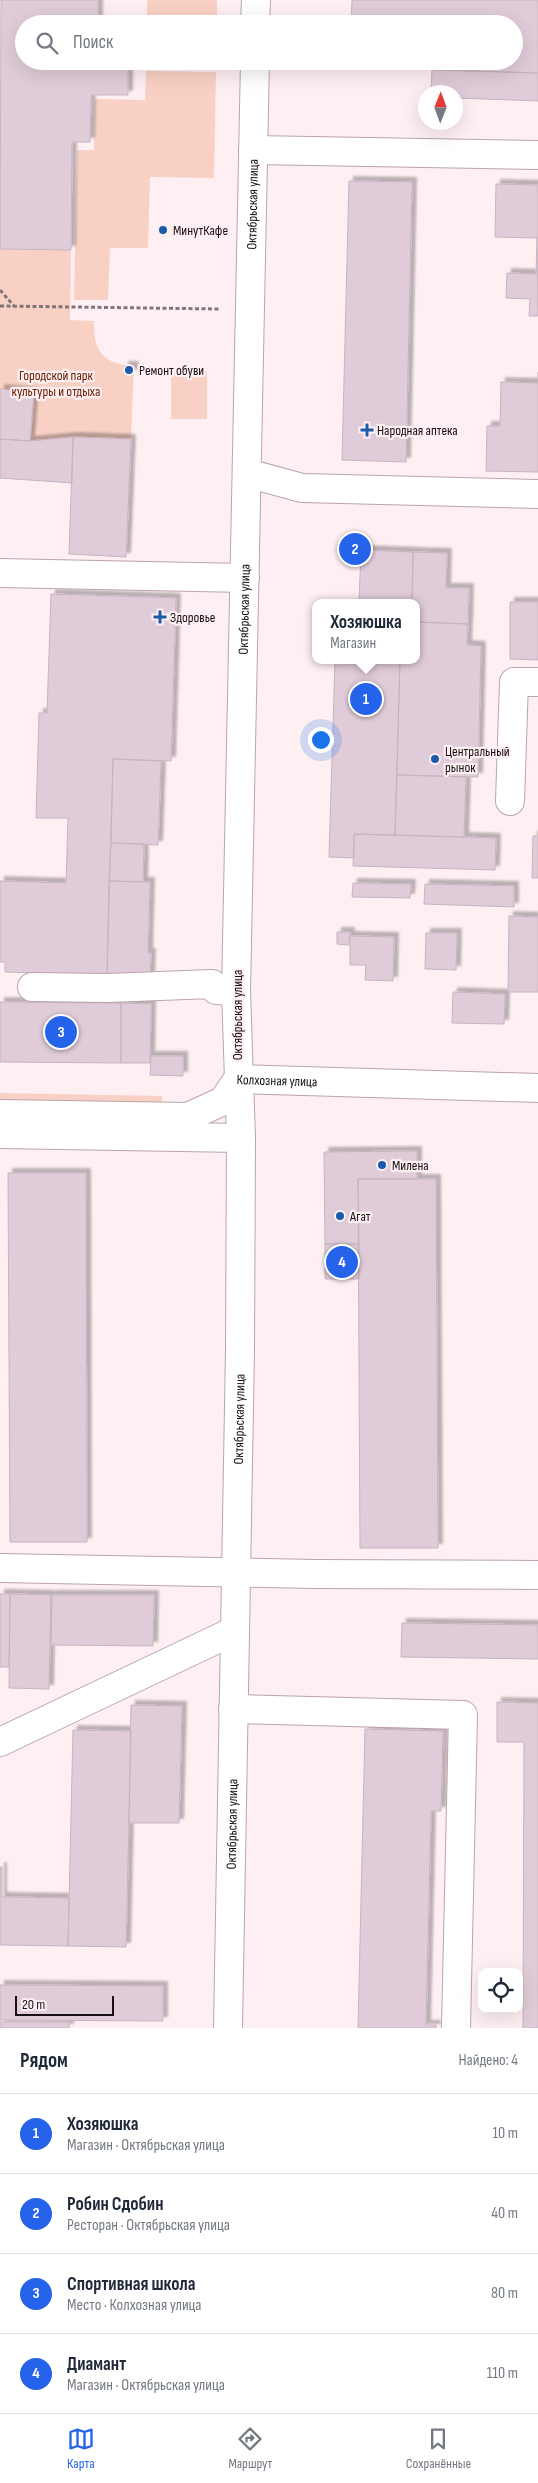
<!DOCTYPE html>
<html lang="ru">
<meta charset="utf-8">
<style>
:root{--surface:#fff;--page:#f6f6f7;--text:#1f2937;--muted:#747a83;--line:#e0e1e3;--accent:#2563eb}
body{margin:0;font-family:"Sofia Sans Condensed",sans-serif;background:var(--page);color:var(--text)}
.controls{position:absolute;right:15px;bottom:15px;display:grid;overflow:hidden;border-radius:10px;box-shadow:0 5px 20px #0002}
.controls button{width:45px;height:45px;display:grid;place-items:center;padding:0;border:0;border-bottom:1px solid var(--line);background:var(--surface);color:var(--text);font:25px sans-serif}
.compass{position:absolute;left:418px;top:85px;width:45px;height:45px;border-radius:50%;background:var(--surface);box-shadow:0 5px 20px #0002;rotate:1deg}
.scale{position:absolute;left:15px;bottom:12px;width:99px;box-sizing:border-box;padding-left:5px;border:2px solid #181012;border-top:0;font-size:14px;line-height:18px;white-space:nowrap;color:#181012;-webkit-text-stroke:4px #feeff3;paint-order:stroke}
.you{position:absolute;left:320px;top:739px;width:18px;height:18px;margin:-12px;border:4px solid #fff;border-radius:50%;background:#1a73e8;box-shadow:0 0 0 8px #1a73e833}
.badge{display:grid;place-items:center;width:32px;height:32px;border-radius:50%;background:var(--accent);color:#fff;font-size:16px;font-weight:700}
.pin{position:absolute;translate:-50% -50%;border:2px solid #fff;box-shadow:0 1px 5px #0006}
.popup{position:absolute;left:312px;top:599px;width:108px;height:65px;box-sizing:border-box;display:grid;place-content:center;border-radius:10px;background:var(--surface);filter:drop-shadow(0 1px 4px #0005);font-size:16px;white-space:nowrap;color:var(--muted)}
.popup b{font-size:19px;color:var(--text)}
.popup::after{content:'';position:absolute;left:50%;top:100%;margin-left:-10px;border:10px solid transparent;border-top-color:var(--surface)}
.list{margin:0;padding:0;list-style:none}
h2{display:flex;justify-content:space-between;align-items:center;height:65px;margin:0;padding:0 20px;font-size:21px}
h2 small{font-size:16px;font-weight:400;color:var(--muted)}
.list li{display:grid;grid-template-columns:32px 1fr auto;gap:15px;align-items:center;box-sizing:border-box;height:80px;padding:0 20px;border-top:1px solid var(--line)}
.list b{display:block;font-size:19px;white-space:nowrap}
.list p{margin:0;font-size:16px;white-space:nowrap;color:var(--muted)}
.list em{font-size:16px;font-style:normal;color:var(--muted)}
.icon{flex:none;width:28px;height:28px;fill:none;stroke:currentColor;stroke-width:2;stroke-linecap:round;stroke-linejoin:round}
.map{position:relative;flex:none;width:538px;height:2028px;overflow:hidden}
.search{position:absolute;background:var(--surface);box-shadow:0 5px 20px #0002;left:15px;right:15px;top:15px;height:55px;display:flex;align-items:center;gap:12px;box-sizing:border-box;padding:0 18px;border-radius:28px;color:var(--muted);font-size:19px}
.sheet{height:385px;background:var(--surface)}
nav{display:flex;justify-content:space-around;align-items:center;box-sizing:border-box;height:70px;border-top:1px solid var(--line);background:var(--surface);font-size:14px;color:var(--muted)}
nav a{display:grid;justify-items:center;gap:2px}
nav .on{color:var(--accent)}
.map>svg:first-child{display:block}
</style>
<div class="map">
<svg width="538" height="2028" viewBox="0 0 538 2028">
<defs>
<filter id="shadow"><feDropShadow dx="4.5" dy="-4.5" stdDeviation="1" flood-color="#0004"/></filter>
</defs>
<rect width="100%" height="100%" fill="#feeff3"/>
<path fill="#f9d1c4" d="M147,0H217V24H147Z
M146,71L216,72L214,178L150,177L148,248H110L108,300H74L77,150H94L95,99L145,100Z
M0,249L71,250L70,320L94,321C93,351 103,364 134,366L131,439L73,437L30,441L0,439Z
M171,371H207V419H171Z
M0,1093L162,1096L161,1108L0,1106Z"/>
<path fill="#e0ccd9" stroke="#c7b3c1" filter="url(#shadow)" d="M1,0H98V24H24V61H128V95H91L90,142H72L71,250L0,249Z
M352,0H538V73L349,67V61H514V24H351Z
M432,70L538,73V101L456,98V92H431Z
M349,181L412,182L406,462L342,460Z
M496,184L538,185V238L495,237Z
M537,238L538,316H529L530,299L506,298L507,273L536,274Z
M124,366H134L133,374L124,373Z
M538,372V472L486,471L487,426H500L501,382L538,383Z
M0,389L34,392L30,441L0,439Z
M73,437L131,439L126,557L69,554Z
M73,437L72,483L0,478V439L30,441Z
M350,541H360L359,558H350Z
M361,550L413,552L412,603H359Z
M413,552L447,553L446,588H469L468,624L416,622V603H412Z
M51,594L176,598L171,761L113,759L107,975L5,972V962H0V881L66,883L68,818H36L39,713H47Z
M510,602H538V660L510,659Z
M416,622L468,624L467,645L481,646L478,777L397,775L400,660H416Z
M335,660H400L395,835L354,834V858L329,857Z
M113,759L161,761L158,845L111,843Z
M397,775L466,777L464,837L395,835Z
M354,834L496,838L495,870L353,866Z
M533,836H538V878H532Z
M111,843L144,844L143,882L109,881Z
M109,881L150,882L148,953H151L150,977L107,975Z
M353,883L411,884L410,898L352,897Z
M425,884L514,886V907L424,904Z
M509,916L538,917V992H508Z
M337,932H350L349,945L337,944Z
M426,933H457L456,970L425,969Z
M350,936L394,937L393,981L365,980L366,965H350Z
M453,992L505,994L504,1024L452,1023Z
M0,1002L121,1003V1063L0,1062Z
M121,1003L151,1004L150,1063H121Z
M151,1056H183V1076L150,1075Z
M417,1151V1179H358L359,1244H325L324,1152Z
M8,1173H86L87,1542H10Z
M358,1179H436L438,1548H360Z
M325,1244H359V1279H325Z
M0,1594H10L9,1667H0Z
M10,1594L51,1595L49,1689L9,1688Z
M52,1595H154L153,1646L51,1645Z
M402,1623L538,1625V1659L401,1657Z
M497,1702L538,1703V2028H523L524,1742H497Z
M131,1705L182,1706L179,1823H129Z
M365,1729L443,1731L441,1811H431L426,2025H436V2028H358Z
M73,1730L131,1731L126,1947L68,1946Z
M0,1867H2V1897L69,1898L68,1946L0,1945Z
M0,1985L163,1986V2021L0,2020Z
M0,2022H69V2028H0Z"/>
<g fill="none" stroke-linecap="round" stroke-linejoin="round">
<defs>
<g id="minor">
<path d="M255,24L256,0"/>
<path d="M253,150L538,155"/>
<path d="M247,473L302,488L538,494"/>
<path d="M0,573L245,578"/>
<path d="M510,801L514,682H538"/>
<path d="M32,987L107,988L212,984L216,990L236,991"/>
<path id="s1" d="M238,1079L538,1088"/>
<path d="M0,1114L188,1117L223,1101L238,1079"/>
<path d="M0,1134L241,1138"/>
<path d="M0,1568L315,1574L538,1575"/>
<path d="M233,1709L463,1715L456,2028"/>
<path d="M0,1742L234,1631"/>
<path id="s2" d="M228,2028L240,1350L241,1138L236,991L255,61"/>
</g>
</defs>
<use href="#minor" stroke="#bba4ab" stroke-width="30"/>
<path stroke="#807578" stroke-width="3" stroke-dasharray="4 2.5" stroke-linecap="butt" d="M0,290L14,306
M0,306L219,309"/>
<use href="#minor" stroke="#fff" stroke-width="28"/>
</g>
<g fill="#1c5aab" stroke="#feeff3" stroke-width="2">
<circle cx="163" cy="230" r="5"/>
<circle cx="129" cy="370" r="5"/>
<path d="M364.5 422.5h5v5h5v5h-5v5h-5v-5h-5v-5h5z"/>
<path d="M157.5 609.5h5v5h5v5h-5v5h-5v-5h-5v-5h5z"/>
<circle cx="435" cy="759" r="5"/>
<circle cx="382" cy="1165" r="5"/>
<circle cx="340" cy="1216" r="5"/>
</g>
<g text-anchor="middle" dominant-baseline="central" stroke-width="4.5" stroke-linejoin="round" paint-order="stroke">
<g font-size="14" fill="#181012" stroke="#feeff3">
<text stroke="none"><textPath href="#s2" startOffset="1824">Октябрьская улица</textPath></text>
<text stroke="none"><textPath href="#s2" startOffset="1419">Октябрьская улица</textPath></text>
<text transform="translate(237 1015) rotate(-90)">Октябрьская улица</text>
<text stroke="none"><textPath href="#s1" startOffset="39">Колхозная улица</textPath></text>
<text stroke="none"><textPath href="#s2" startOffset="609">Октябрьская улица</textPath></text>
<text stroke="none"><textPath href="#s2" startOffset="204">Октябрьская улица</textPath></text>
</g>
<g font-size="14" fill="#181012" stroke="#feeff3" text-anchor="start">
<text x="173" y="230">МинутКафе</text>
<text x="139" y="370">Ремонт обуви</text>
<text x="377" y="430">Народная аптека</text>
<text x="170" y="617">Здоровье</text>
<text x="445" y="751">Центральный<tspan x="445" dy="16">рынок</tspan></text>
<text x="392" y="1165">Милена</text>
<text x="350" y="1216">Агат</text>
</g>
<g font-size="14" fill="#6c2105" stroke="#feeff3">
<text x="56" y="375">Городской парк<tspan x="56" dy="16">культуры и отдыха</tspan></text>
</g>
</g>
</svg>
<div class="controls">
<button><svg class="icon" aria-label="locate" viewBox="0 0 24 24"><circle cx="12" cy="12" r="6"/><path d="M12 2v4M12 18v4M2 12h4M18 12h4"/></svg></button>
</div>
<svg class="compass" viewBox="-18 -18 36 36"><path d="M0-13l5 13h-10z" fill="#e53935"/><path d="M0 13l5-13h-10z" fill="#747a83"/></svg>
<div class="scale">20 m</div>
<div class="you"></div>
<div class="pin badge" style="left:366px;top:699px">1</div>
<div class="popup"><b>Хозяюшка</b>Магазин</div>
<div class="pin badge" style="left:355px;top:549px">2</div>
<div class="pin badge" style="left:61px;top:1032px">3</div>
<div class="pin badge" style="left:342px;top:1262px">4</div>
<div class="search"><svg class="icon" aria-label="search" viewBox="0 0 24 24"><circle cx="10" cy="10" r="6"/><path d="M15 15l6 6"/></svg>Поиск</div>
</div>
<section class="sheet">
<h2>Рядом<small>Найдено: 4</small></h2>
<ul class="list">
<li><span class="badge">1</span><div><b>Хозяюшка</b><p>Магазин · Октябрьская улица</p></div><em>10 m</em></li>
<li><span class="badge">2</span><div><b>Робин Сдобин</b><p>Ресторан · Октябрьская улица</p></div><em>40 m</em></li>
<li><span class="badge">3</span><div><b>Спортивная школа</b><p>Место · Колхозная улица</p></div><em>80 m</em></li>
<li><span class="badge">4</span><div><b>Диамант</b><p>Магазин · Октябрьская улица</p></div><em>110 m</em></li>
</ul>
</section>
<nav>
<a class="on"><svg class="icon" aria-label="map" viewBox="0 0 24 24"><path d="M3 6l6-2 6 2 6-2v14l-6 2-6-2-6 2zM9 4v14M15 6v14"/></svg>Карта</a>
<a><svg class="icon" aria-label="directions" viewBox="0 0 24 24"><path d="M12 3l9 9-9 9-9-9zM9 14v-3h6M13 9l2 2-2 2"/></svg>Маршрут</a>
<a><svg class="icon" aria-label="saved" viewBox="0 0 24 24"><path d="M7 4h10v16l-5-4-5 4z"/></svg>Сохранённые</a>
</nav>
